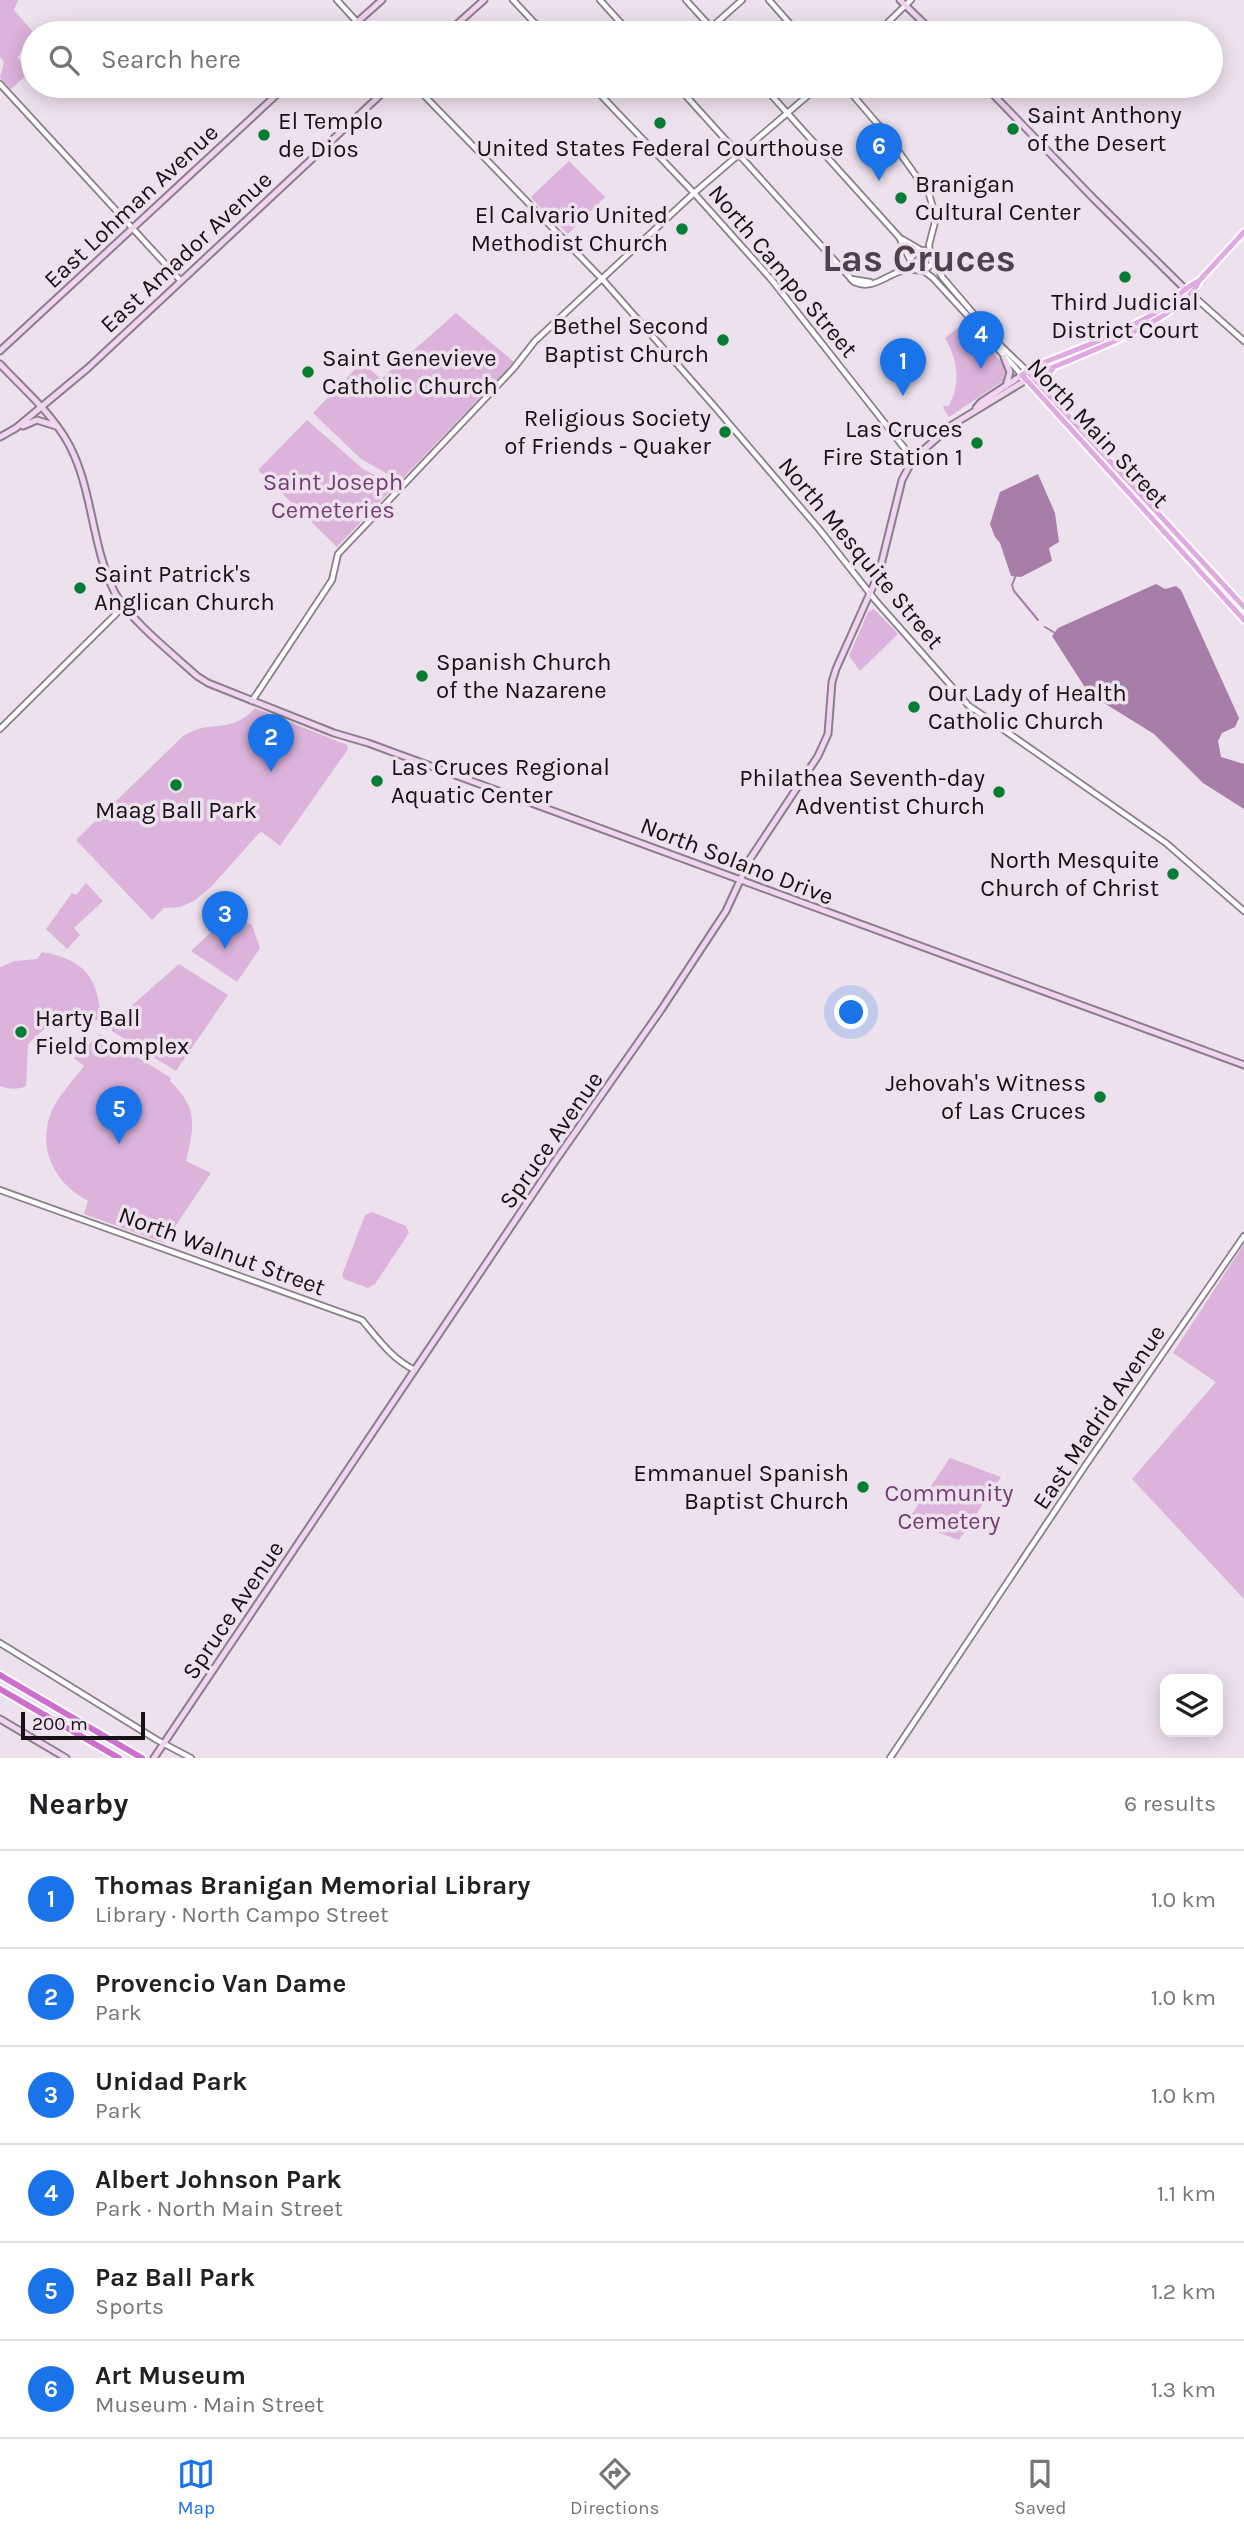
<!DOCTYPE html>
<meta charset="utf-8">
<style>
:root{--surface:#fff;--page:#f6f6f6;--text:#202124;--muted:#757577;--line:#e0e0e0;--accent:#1a73e8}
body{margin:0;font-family:Karla,sans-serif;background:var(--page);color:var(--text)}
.controls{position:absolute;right:21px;bottom:21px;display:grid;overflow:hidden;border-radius:14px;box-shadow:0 4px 18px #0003}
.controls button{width:63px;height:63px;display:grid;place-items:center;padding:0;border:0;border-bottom:2px solid var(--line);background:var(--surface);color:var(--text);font:35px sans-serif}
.scale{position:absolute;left:21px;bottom:18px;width:124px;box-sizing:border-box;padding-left:7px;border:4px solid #151115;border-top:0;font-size:19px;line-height:24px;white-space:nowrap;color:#151115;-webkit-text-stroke:5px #eee1ee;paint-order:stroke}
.you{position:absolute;left:852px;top:1013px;width:24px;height:24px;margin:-18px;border:5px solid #fff;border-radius:50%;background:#1a73e8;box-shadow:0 0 0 10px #1a73e833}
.badge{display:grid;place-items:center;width:46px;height:46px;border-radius:50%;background:var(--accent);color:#fff;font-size:23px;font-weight:700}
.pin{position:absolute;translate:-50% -58px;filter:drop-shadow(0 2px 4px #0008)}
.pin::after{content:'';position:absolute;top:37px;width:24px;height:21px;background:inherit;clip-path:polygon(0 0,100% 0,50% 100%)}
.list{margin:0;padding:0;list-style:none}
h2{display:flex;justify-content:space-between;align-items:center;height:91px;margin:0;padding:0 28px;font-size:30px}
h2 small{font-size:23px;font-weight:400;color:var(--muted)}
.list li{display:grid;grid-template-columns:46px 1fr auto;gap:21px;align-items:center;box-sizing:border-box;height:98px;padding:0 28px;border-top:2px solid var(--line)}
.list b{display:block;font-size:26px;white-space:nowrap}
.list p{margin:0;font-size:23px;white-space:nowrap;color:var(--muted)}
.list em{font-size:23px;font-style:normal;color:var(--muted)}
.icon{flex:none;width:38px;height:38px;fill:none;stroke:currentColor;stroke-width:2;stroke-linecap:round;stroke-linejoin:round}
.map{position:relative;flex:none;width:1244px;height:1758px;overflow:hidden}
.search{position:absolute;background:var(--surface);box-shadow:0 4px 18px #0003;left:21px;right:21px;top:21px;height:77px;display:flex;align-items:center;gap:18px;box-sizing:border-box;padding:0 24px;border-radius:38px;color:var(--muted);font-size:26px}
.sheet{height:679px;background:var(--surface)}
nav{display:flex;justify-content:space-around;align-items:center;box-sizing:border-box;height:98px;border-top:2px solid var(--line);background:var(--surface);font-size:19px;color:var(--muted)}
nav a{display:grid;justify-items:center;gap:4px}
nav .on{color:var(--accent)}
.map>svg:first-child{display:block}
</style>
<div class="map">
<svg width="1244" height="1758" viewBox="0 0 1244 1758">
<rect width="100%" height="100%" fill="#eee1ee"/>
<path fill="#dcb3db" d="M0,0H18L14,10L34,33L33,42L17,57L30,72L11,89L0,78L4,62L0,57Z
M569,161L605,197L568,234L532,199V196Z
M456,313L514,362L400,481L361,459L313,413L362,362L381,379Z
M965,322L1004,365L1005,372L1003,381L949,417L943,408L944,406H949C961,383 958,360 945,338Z
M307,420L363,469L395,486L337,547L258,470Z
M874,609L898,634L860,671L849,656L868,612Z
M255,708L347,745L348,749L280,846L262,832L259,833L211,887L194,901L180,907L164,908L152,920L76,840L182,737C210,717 228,737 255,708Z
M86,883L103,901L74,928L80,935L67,949L46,929L72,893L76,895Z
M230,914L252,925L260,948L237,982L191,951Z
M42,952C86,960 98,978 101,1020L55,1019L28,1044L26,1086C18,1090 8,1089 0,1086V967L15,961L37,959Z
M179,964L228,995L176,1071L112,1031V1023Z
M100,1034L171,1078L170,1081C199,1109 194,1126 186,1161L211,1173L164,1243L84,1214L88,1201C56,1184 38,1152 50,1115C56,1098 73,1081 84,1066L74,1058Z
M372,1212L406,1226L409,1233L375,1284L368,1288L344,1279L342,1275L365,1215Z
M1244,1244V1599L1132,1479L1216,1382L1173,1353Z
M950,1458L1001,1477L959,1540L907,1521Z"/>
<path fill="#a77ea7" d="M1038,474L1055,513L1059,542L1049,548L1052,561L1021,577L1011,576L1000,543L995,537L990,524L1000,492Z
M1156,584L1165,589L1176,586L1181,590L1239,718L1235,727L1222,733L1218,741L1221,757L1244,764V809L1203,783L1154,734L1096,698L1086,689L1052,636L1058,628Z"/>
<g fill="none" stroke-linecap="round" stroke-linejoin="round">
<path stroke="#a77ea7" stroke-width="2" d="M1016,575L1012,585L1014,591L1038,620
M1045,627L1055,633"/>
<defs>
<path id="tertiary" d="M337,0L367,33
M513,0L544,33
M600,0L630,33
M686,0L716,33
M769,0L798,33
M705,33L742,0
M877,33L911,0
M0,84L180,280
M415,86L603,280L714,406L819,529L876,601L968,705L1166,843L1244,911
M592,86L694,193L771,279L913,459
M677,86L854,282C877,293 892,266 915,270
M763,86L899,237L915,270L924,271L933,278L1022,375
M845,86L887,135L929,194L936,218L929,245L932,264L924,271
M902,239L919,249
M911,258L918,250H925L931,255
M933,261L943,278L1002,347L1027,371
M851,279L870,282
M1190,293L1244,341
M252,701L332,580L338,554L513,369L535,341L694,193L819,86
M0,729L124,606
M0,1190L362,1320C378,1339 392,1359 415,1370
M0,1643L157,1740L191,1758
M890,1758L1085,1466L1244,1236"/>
<path id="secondary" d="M900,0L934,33
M345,33L382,0
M447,33L484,0
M985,86L1094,199L1186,290
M0,351L286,86
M1004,357L1010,372L1006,386
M0,364C26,392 59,419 74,455C93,498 93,550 115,593C130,620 173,654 197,676L208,683L334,733L368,743L1244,1065
M976,408L981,402L1022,375
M23,426L37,420L56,426
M0,437L16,428L88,368L390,86
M0,1719L66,1758
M154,1758L551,1167L661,1010L726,911L750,859L818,756L828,734L832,682L836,669L879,573L902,480L913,459L952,425L1026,380"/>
<path id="primary" d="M1199,281C1187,285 1168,305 1155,313C1118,335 1075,350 1035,366L1022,375L1244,620
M1027,371L1244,607
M1032,376C1070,359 1185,319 1199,281L1244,232
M1048,393L1046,379L1053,368"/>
<path id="motorway" d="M0,1675L142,1758
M0,1689L119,1758"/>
</defs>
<use href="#tertiary" stroke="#8a7e8a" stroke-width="8"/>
<use href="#secondary" stroke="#8a7e8a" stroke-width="9"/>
<use href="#primary" stroke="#fff" stroke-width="9"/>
<use href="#motorway" stroke="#fff" stroke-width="10"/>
<use href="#tertiary" stroke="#fff" stroke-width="4.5"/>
<use href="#secondary" stroke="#f0d4f0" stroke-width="5"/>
<use href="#primary" stroke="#e1a9e1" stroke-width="5"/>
<use href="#motorway" stroke="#cd6fcd" stroke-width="6"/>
</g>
<g fill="#077d34" stroke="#eee1ee" stroke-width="2.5">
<circle cx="660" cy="123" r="7"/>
<circle cx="1013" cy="129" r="7"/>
<circle cx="264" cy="135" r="7"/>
<circle cx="901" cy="198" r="7"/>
<circle cx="682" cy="229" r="7"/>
<circle cx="1125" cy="277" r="7"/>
<circle cx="723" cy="340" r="7"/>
<circle cx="308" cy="372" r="7"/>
<circle cx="725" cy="432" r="7"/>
<circle cx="977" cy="443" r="7"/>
<circle cx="80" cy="588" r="7"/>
<circle cx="422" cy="676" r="7"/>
<circle cx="914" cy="707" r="7"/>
<circle cx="377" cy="781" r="7"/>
<circle cx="176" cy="785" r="7"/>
<circle cx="999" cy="792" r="7"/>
<circle cx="1173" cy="874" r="7"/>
<circle cx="21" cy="1032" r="7"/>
<circle cx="1100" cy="1097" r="7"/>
<circle cx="863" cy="1487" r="7"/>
</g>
<g text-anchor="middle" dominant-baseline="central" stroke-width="7" stroke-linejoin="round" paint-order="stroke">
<g font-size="24" fill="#151115" stroke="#eee1ee" text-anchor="start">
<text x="1027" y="115">Saint Anthony<tspan x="1027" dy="28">of the Desert</tspan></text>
<text x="278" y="121">El Templo<tspan x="278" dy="28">de Dios</tspan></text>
<text x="660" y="148" text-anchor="middle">United States Federal Courthouse</text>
<text x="915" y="184">Branigan<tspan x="915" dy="28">Cultural Center</tspan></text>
<text x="668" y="215" text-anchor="end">El Calvario United<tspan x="668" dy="28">Methodist Church</tspan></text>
<text x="1125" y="302" text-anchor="middle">Third Judicial<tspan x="1125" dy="28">District Court</tspan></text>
<text x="709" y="326" text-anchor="end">Bethel Second<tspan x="709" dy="28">Baptist Church</tspan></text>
<text x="322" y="358">Saint Genevieve<tspan x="322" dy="28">Catholic Church</tspan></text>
<text x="711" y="418" text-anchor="end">Religious Society<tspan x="711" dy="28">of Friends - Quaker</tspan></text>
<text x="963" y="429" text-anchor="end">Las Cruces<tspan x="963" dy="28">Fire Station 1</tspan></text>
<text x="94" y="574">Saint Patrick's<tspan x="94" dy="28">Anglican Church</tspan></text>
<text x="436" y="662">Spanish Church<tspan x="436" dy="28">of the Nazarene</tspan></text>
<text x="928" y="693">Our Lady of Health<tspan x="928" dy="28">Catholic Church</tspan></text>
<text x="391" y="767">Las Cruces Regional<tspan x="391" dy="28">Aquatic Center</tspan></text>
<text x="985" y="778" text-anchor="end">Philathea Seventh-day<tspan x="985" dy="28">Adventist Church</tspan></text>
<text x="176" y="810" text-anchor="middle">Maag Ball Park</text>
<text x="1159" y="860" text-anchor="end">North Mesquite<tspan x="1159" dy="28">Church of Christ</tspan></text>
<text x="35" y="1018">Harty Ball<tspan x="35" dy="28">Field Complex</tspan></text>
<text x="1086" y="1083" text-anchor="end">Jehovah's Witness<tspan x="1086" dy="28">of Las Cruces</tspan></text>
<text x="849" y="1473" text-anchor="end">Emmanuel Spanish<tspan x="849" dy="28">Baptist Church</tspan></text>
</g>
<g font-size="24" fill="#151115" stroke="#eee1ee">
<text transform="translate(131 206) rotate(-43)">East Lohman Avenue</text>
<text transform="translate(186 252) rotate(-43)">East Amador Avenue</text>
<text transform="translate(783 271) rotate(50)">North Campo Street</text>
<text transform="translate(1098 433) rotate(47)">North Main Street</text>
<text transform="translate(861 553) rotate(50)">North Mesquite Street</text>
<text transform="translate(737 861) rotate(21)">North Solano Drive</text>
<text transform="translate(551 1140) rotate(-55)">Spruce Avenue</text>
<text transform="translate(222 1251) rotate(20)">North Walnut Street</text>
<text transform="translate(1099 1417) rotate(-56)">East Madrid Avenue</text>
<text transform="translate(233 1610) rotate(-56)">Spruce Avenue</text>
</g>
<g font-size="24" fill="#743e74" stroke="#eee1ee">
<text x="333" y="482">Saint Joseph<tspan x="333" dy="28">Cemeteries</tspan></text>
<text x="949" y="1493">Community<tspan x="949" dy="28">Cemetery</tspan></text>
</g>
<g font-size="38" font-weight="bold" fill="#4d424c" stroke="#eee1ee">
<text x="919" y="258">Las Cruces</text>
</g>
</g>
</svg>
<div class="controls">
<button><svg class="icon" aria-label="layers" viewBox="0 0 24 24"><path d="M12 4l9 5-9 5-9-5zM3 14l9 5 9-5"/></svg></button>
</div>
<div class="scale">200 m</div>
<div class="you"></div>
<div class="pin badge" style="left:903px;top:396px">1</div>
<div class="pin badge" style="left:271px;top:772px">2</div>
<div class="pin badge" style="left:225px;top:949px">3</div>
<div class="pin badge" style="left:981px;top:369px">4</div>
<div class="pin badge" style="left:119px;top:1144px">5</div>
<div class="pin badge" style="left:879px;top:181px">6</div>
<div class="search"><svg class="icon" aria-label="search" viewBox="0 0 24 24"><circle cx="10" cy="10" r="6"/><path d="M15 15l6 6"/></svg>Search here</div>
</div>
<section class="sheet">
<h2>Nearby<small>6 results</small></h2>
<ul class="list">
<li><span class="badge">1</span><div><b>Thomas Branigan Memorial Library</b><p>Library · North Campo Street</p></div><em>1.0 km</em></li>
<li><span class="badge">2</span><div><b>Provencio Van Dame</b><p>Park</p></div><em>1.0 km</em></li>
<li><span class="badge">3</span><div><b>Unidad Park</b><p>Park</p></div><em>1.0 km</em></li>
<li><span class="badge">4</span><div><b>Albert Johnson Park</b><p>Park · North Main Street</p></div><em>1.1 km</em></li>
<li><span class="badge">5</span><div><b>Paz Ball Park</b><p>Sports</p></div><em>1.2 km</em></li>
<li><span class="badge">6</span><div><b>Art Museum</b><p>Museum · Main Street</p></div><em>1.3 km</em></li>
</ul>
</section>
<nav>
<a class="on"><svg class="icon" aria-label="map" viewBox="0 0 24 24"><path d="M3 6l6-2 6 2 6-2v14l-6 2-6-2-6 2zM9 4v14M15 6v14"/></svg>Map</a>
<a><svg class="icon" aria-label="directions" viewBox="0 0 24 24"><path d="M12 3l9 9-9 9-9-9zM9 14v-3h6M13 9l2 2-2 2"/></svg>Directions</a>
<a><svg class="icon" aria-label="saved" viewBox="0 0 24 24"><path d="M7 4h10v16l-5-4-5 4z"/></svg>Saved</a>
</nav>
